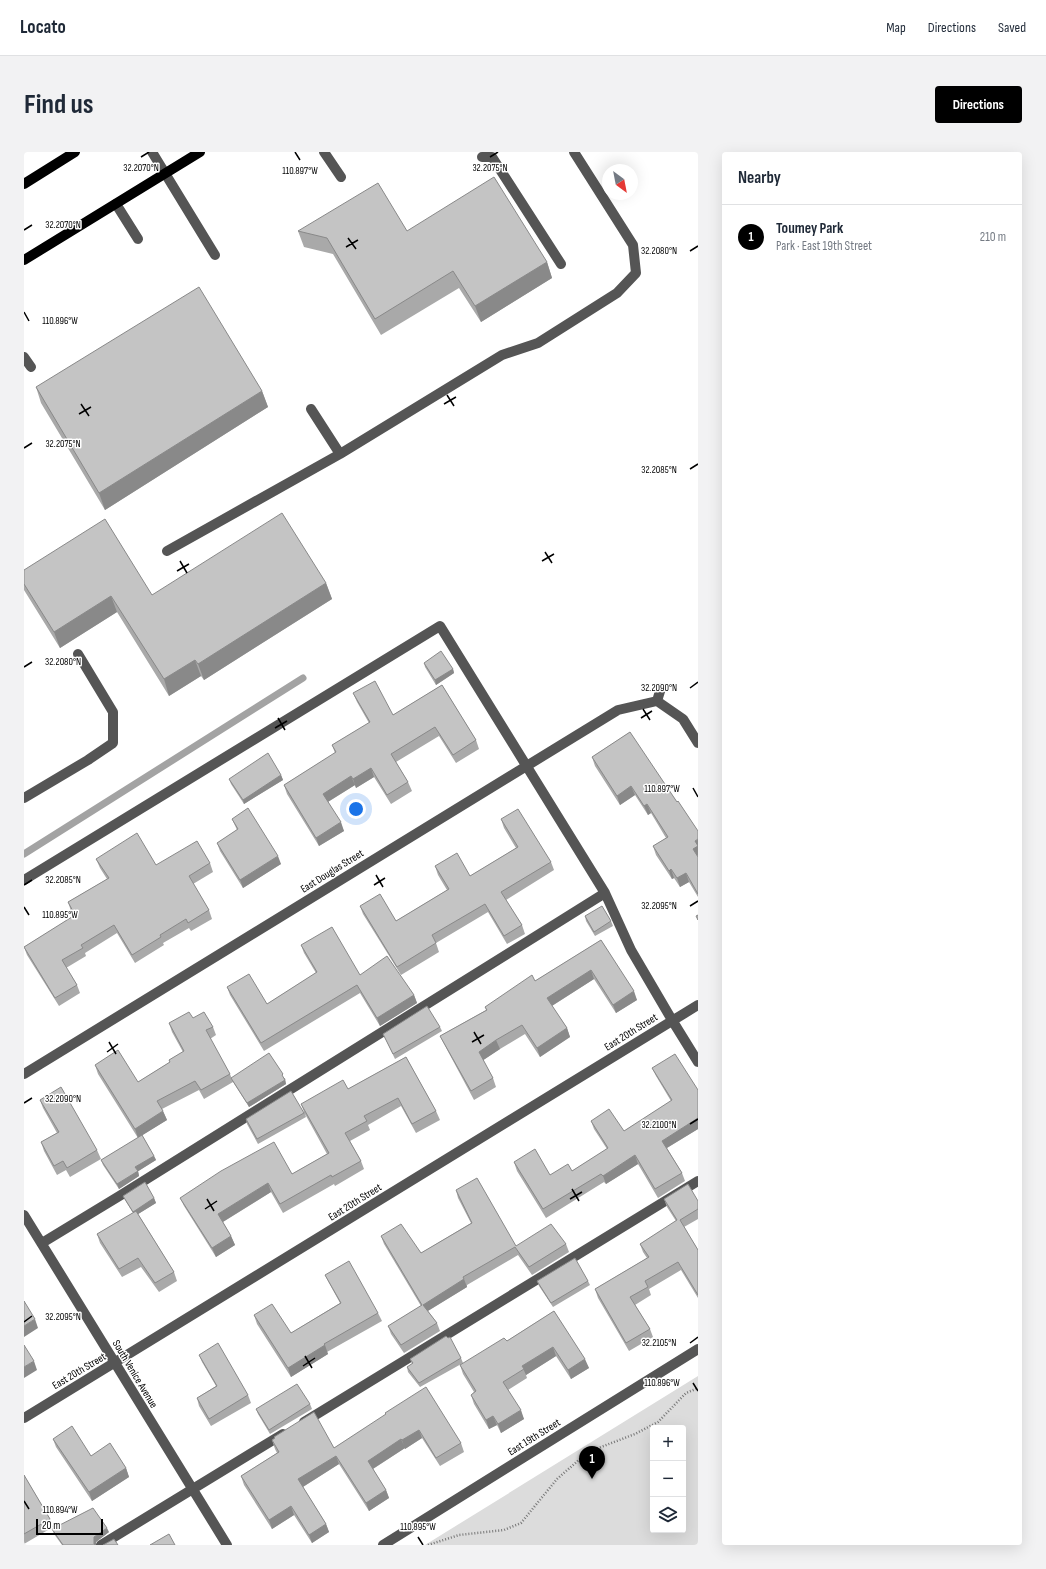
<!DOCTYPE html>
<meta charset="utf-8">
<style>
:root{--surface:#fff;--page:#f2f2f3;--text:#1f2937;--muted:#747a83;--line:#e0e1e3;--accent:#000}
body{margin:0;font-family:"Sofia Sans Condensed",sans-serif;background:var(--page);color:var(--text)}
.controls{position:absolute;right:12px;bottom:12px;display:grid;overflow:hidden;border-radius:4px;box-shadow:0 4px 16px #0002}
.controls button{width:36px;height:36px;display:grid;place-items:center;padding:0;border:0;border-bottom:1px solid var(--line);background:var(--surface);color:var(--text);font:20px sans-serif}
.compass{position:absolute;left:578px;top:12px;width:36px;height:36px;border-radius:50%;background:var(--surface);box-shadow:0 4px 16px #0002;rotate:148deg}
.scale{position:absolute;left:12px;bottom:10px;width:67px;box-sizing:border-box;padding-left:4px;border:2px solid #000;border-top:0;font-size:11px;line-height:14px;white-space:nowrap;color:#000;-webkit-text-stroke:3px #fff;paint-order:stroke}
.you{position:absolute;left:332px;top:657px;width:14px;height:14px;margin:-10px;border:3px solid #fff;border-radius:50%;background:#1a73e8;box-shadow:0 0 0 6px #1a73e833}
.badge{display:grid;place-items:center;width:26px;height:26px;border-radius:50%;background:var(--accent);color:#fff;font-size:13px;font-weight:700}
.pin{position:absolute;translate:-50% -33px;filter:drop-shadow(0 1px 2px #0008)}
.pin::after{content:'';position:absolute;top:21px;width:14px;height:12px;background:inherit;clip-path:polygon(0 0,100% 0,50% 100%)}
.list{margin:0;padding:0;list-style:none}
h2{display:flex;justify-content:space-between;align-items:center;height:52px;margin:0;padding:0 16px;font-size:17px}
h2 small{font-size:13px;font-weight:400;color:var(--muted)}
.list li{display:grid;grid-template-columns:26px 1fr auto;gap:12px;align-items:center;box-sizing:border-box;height:64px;padding:0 16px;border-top:1px solid var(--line)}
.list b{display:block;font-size:15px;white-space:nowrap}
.list p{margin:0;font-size:13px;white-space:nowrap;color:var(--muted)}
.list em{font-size:13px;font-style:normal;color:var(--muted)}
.icon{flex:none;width:22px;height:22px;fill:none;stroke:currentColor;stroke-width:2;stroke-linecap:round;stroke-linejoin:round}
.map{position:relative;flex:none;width:674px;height:1393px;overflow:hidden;border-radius:4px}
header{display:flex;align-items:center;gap:24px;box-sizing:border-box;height:56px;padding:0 20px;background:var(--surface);border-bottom:1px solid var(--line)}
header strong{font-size:19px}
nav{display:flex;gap:22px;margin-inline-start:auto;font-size:14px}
.intro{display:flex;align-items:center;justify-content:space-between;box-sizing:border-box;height:96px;padding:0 24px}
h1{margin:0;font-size:28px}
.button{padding:10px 18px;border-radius:4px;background:var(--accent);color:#fff;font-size:14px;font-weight:700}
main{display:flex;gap:24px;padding:0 24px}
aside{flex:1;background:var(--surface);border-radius:4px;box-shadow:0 4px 16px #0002}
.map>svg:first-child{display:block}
</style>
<header>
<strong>Locato</strong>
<nav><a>Map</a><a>Directions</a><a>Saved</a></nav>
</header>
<div class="intro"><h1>Find us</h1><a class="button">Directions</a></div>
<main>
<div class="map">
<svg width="674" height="1393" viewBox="0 0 674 1393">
<rect width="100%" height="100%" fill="#fff"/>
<path fill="#dcdcdc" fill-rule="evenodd" d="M674,1224V1393H401ZM629,1276H659V1378H629Z"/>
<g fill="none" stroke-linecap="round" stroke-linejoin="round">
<path stroke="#a3a3a3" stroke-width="7" d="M0,702L279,526"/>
<path stroke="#777" stroke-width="2.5" stroke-dasharray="1 2" stroke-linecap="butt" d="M404,1393L435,1383L480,1378L497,1371L533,1327L564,1300L611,1282L634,1270L662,1241L674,1236"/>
<path stroke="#555" stroke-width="10" d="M128,0L191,103
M300,0L317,25
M458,5H468L537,112
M92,52L114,87
M0,205L7,215
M316,302L478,203L514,191L593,141L612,121L609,93L550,0
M143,399L316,302L287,257
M633,549L659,567L674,591
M633,549L637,536
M0,646L64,608L89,591V560L54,502
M0,728L416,474L581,741L607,798L648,868L674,910
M0,922L594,558L633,549
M0,1063L203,1393
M18,1091L97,1043L581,741
M0,1266L674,853
M280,1270L674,1029
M77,1393L259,1282
M359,1393L674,1197"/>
<path stroke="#000" stroke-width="10" d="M0,32L51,0
M0,108L176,0"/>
</g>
<path fill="#a9a9a9" d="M274,79H383L523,110L528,126L457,170L435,136L357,183L309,102L280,95Z
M12,235L238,239L244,255L81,358L17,251Z
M0,418L128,443L302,431L308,447L180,528L177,524L145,544L93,460L36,496L0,438Z
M400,511L429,517L430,521L412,533L401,515Z
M418,533L452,588L455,597L432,611L415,584L372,610L384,630L388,639L367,652L350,625L332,636L331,633L304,650L320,679L295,694L263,642L260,633L311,601L308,593L345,571L333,550L329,541L369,563Z
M606,580L674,705V745L665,730L656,735L650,726L648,727L632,703L629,694L642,686L627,661L624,663L611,643L596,653L571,614L568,605Z
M257,623L259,628L220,652L207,632L205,627Z
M208,667L257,712L219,736L196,699L193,691L213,678Z
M477,667L527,710L530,718L482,748L498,773L501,782L483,792L464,760L412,791L415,800L377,823L339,762L336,754L372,769L423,738L414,723L411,714L446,724L492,696L480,676Z
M72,707L132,713L186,711L189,720L169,732L185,758L188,767L167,779L165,776L139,791L140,793L111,811L93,781L61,801L62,804L42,816L53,833L56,841L35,854L3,803L0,795L50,764L47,759L44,750L83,727L76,716Z
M561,764L587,769L589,774L571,784L562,769Z
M577,788L613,848L592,861L570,827L528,854L543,876L546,885L516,905L501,882L476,897L459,908L469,926L472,935L450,948L420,892L416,884L462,858L461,855L511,829Z
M277,793L336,823L390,843L393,851L356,874L336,841L240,899L206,843L203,835L243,852L292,821L280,801Z
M169,866L189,875L192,883L186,887L206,922L209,930L180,947L175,938L138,957L143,968L118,983L130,1004L132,1008L114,1019L115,1024L95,1037L79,1013L77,1008L114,986L74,922L71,913L114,930L146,910L145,908L159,900L148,880L145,871Z
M416,875L418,879L371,907L359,882Z
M382,905L412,959L416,968L392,981L377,954L344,973L346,978L326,989L337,1009L340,1017L311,1034L310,1032L259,1061L247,1040L199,1070L207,1084L211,1093L192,1105L160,1054L156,1046L268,1022L303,1002L281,962L282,965L234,992L223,972L222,967L280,960L277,952L324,937Z
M628,916L674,938V977L643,996L658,1021L661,1029L634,1046L614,1012L582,1032L580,1030L522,1066L493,1019L490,1010L526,1023L548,1019L583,997L570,977L567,969L600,979L647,949L632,924Z
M207,926H261L262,932L225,955L209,930Z
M16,948L73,998L77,1007L46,1025L42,1018L33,1023L20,999L17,990L33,981L19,956Z
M432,1038L492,1094L542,1092L545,1100L508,1123L494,1103L443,1133V1135L404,1159L413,1171L416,1179L380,1201L367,1182L364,1174L397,1154L360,1092L357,1084L397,1101L447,1071L434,1046Z
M99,1044L130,1046L132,1051L114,1062L150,1120L153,1129L135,1140L117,1115L98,1125L76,1091L73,1082L109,1061L101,1048Z
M640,1047L674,1049V1067L660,1075L674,1098V1146L657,1118L625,1137L627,1143L611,1153L626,1177L629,1185L605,1199L574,1146L571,1137L623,1106L619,1100L616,1092L652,1069L643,1055Z
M301,1123L354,1161L358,1169L303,1200L304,1202L267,1225L233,1172L230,1163L267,1181L316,1151L305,1131Z
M513,1129H564L566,1133L529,1155L515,1134Z
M530,1159L565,1216L547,1227L532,1204L502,1223L503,1226L484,1238L500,1267L477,1281L473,1273L465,1277L450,1252L447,1243L450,1240L439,1222L436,1213L483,1189Z
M424,1186L437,1206L439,1211L396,1235L384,1220L383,1215L388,1212L386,1207Z
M175,1203L224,1243L227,1251L187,1274L175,1254L173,1246L192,1234L178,1210Z
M286,1252L288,1257L246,1282L234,1262L232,1257Z
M362,1263L437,1291L440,1300L416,1314L398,1286L381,1297V1296L349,1317L362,1338L365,1346L345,1359L315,1312L279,1335L302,1372L305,1380L288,1391L270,1363L248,1377L220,1333L217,1324L253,1301L251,1297L248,1288L251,1286L250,1285L310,1296Z
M29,1287L67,1304L102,1316L105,1325L68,1349L32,1295Z
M0,1323L26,1367L29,1375L0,1392Z
M28,1377L85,1380L72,1390V1393H38L30,1382Z"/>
<path fill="#898989" d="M523,110L528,126L457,170L451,154Z
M238,239L244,255L81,358L75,341Z
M302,431L308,447L180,528L174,512Z
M87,444L93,460L36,496L30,480Z
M171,508L177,524L145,544L140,527Z
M429,517L430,521L412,533L411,528Z
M347,616L350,625L332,636L329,627Z
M257,623L259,628L220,652L219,648Z
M327,624L331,633L302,651L299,642Z
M607,634L611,643L596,653L593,644Z
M623,652L627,661L624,663L620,654Z
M317,670L320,679L295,694L292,686Z
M674,687V705L669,697L671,689Z
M254,704L257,712L219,736L216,728Z
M647,717L650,726L648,727L645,719Z
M662,721L665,730L656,735L653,726Z
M567,818L570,827L526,855L523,846Z
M610,839L613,848L592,861L589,853Z
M390,843L393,851L356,874L353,866Z
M543,876L546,885L516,905L513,896Z
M472,888L476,897L458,909L455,900Z
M261,928L262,932L225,955L223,951Z
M139,959L143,968L114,986L111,977Z
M674,966V977L641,997L638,989Z
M611,1003L614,1012L582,1032L579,1024Z
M130,1004L132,1008L113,1020L111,1015Z
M114,1019L115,1024L95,1037L93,1032Z
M244,1031L247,1040L197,1071L194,1062Z
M130,1046L132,1051L111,1064L109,1060Z
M207,1084L211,1093L192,1105L188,1096Z
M440,1127L443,1135L402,1160L399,1153Z
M11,1167L14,1176L0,1185V1174Z
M301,1193L304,1202L267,1225L264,1216Z
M529,1195L532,1204L502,1223L498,1214Z
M561,1207L565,1216L547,1227L544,1218Z
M10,1209L13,1218L0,1226V1215Z
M497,1258L500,1267L477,1281L474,1272Z
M469,1264L473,1273L465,1277L462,1268Z
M395,1278L398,1286L381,1297L378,1288Z
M377,1287L381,1296L347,1318L344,1309Z
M312,1304L315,1312L277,1336L274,1327Z
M102,1316L105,1325L68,1349L65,1340Z
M362,1338L365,1346L345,1359L342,1351Z
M267,1354L270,1363L248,1377L245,1368Z
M302,1372L305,1380L288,1391L285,1383Z
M83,1376L85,1380L72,1390V1393H70V1385Z"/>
<path fill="#c4c4c4" stroke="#898989" d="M470,25L523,110L451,154L429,119L351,167L303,86L274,79L354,31L383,79Z
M175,135L238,239L75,341L12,235Z
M258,361L302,431L174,512L171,508L140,527L87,444L30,480L0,432V418L81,367L128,443Z
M417,499L429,517L411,528L400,511Z
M351,529L369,563L418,533L452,588L429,603L411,575L367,602L384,630L363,643L347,616L329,627L327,624L299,642L317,670L292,686L260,633L312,600L308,593L346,570L329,541Z
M606,580L653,650L654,649L674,679V687L671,689L674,694L669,697L674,705V742L662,721L653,726L647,717L645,719L629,694L644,685L623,652L620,654L607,634L593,644L568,605Z
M244,601L257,623L219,648L205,627Z
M224,656L254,704L216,728L193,691L214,677L208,667Z
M494,657L527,710L477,740L498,773L480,784L461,752L408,783L412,791L373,815L336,754L356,742L372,769L425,737L411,714L433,701L446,724L494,695L477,667Z
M113,681L132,713L173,689L186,711L165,724L185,758L164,771L162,767L136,783L137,785L108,803L90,773L57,793L59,796L38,808L53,833L31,846L0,795L51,763L44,750L85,726L72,707Z
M578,754L587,769L570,780L561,764Z
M674,763V768L672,764Z
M308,775L336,823L363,804L390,843L353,866L333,833L237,891L203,835L225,822L243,852L293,820L277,793Z
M577,788L610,839L589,853L567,818L523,846L543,876L513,896L498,873L472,888L455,900L469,926L447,939L416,884L463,858L461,855L508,823L511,829Z
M403,854L416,875L369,902L359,882Z
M165,860L169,866L180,860L189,875L182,878L206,922L177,938L171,929L133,949L139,959L111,977L71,913L94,898L114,930L146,910L145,908L160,899L145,871Z
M245,901L259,922L258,923L261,928L223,951L207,926Z
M651,902L674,938V966L638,989L658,1021L631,1037L611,1003L579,1024L577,1022L519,1057L490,1010L511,997L526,1023L544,1012L548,1019L584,996L567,969L585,957L600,979L648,948L628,916Z
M382,905L412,959L388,972L374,946L340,964L343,969L321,981L337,1009L308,1025L307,1023L256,1052L244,1031L194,1062L207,1084L188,1096L156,1046L197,1019L250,990L268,1022L305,1001L277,952L319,928L324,937Z
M37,935L73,998L43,1016L39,1009L30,1014L17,990L35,980L16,948Z
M267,939L280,961L233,987L222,967Z
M118,983L130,1004L111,1015L114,1019L93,1032L77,1008Z
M453,1026L492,1094L527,1072L542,1092L505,1115L491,1095L439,1125L440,1127L399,1153L413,1171L377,1193L364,1174L398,1153L357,1084L377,1072L397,1101L448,1071L432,1038Z
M121,1030L130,1046L109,1060L99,1044Z
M664,1032L674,1049V1057L656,1068L674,1098V1143L654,1110L621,1129L624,1135L606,1145L626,1177L602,1191L571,1137L625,1105L616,1092L653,1068L640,1047Z
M112,1059L150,1120L131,1131L114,1106L95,1117L73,1082Z
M551,1106L564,1129L527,1151L513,1129Z
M325,1109L354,1161L300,1192L301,1193L264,1216L230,1163L248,1152L267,1181L317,1151L301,1123Z
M0,1149L11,1167L0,1174Z
M530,1159L561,1207L544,1218L529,1195L498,1214L500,1217L479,1230L497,1258L474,1272L469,1264L462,1268L447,1243L452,1239L436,1213L480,1186L483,1189Z
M422,1184L424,1186L426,1185L437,1206L395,1231L383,1215L389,1211L386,1207Z
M194,1191L224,1243L185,1267L173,1246L193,1234L175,1203Z
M0,1193L10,1209L0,1215Z
M273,1232L286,1252L245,1278L232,1257Z
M402,1235L437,1291L412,1306L395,1278L378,1288L377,1287L344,1309L362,1338L342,1351L312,1304L274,1327L302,1372L285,1383L267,1354L245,1368L217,1324L255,1300L248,1288L251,1286L250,1285L290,1260L310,1296L362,1262L361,1261Z
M48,1274L67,1304L86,1291L102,1316L65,1340L29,1287Z
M0,1323L26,1367L0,1382Z
M69,1356L83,1376L70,1385V1392L72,1393H39L28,1377Z
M145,1382L151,1393H126Z
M90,1387L94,1393H79Z"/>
<path fill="none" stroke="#000" stroke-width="1.5" d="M271,0L276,8M117,5L125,0M466,5L474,0M0,78L8,73M324,86L332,97M322,95L334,88M666,99L674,94M0,160L5,169M423,243L430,254M57,252L65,264M420,252L432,245M55,262L67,255M0,296L8,291M666,317L674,312M521,400L528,411M156,409L163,421M518,409L530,402M153,419L165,412M0,515L8,510M666,536L674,530M619,557L626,568M254,566L261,578M617,566L628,559M251,576L263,569M669,636L674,645M352,723L359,735M0,733L8,728M350,733L361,726M666,754L674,749M0,755L5,763M450,880L457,892M85,890L92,902M448,890L460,883M83,900L94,892M0,951L8,946M666,972L674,967M548,1037L555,1049M183,1047L190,1059M546,1047L558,1040M181,1057L193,1049M0,1170L8,1164M666,1191L674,1185M281,1204L288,1216M279,1214L291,1206M669,1231L674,1239M0,1349L5,1357M394,1385L399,1393"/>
<g text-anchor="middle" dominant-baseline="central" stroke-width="3" stroke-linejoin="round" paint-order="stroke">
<g font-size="11" fill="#000" stroke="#fff">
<text transform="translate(308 719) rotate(-32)">East Douglas Street</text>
<text transform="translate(607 880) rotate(-32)">East 20th Street</text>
<text transform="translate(331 1050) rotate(-32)">East 20th Street</text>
<text transform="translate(55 1219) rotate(-31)">East 20th Street</text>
<text transform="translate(111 1222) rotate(59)">South Venice Avenue</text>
<text transform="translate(510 1285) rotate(-32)">East 19th Street</text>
</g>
</g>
<g font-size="10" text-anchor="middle" fill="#000" stroke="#fff" stroke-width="3" stroke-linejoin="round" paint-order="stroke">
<text x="117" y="19">32.2070°N</text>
<text x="466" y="19">32.2075°N</text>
<text x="276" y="22">110.897°W</text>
<text x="39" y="76">32.2070°N</text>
<text x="635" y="102">32.2080°N</text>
<text x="36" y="172">110.896°W</text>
<text x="39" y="295">32.2075°N</text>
<text x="635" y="321">32.2085°N</text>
<text x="39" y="513">32.2080°N</text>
<text x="635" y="539">32.2090°N</text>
<text x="638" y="640">110.897°W</text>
<text x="39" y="731">32.2085°N</text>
<text x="635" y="757">32.2095°N</text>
<text x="36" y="766">110.895°W</text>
<text x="39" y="950">32.2090°N</text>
<text x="635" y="976">32.2100°N</text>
<text x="39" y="1168">32.2095°N</text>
<text x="635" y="1194">32.2105°N</text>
<text x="638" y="1234">110.896°W</text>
<text x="36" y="1361">110.894°W</text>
<text x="394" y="1378">110.895°W</text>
</g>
</svg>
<div class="controls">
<button>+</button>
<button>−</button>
<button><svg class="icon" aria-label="layers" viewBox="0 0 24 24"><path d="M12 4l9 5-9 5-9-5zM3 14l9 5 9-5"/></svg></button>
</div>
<svg class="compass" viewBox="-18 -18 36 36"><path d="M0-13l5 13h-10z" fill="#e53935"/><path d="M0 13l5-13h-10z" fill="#747a83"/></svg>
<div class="scale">20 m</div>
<div class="you"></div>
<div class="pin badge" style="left:568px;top:1327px">1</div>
</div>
<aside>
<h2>Nearby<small></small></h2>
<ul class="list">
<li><span class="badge">1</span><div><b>Toumey Park</b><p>Park · East 19th Street</p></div><em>210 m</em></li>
</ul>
</aside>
</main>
